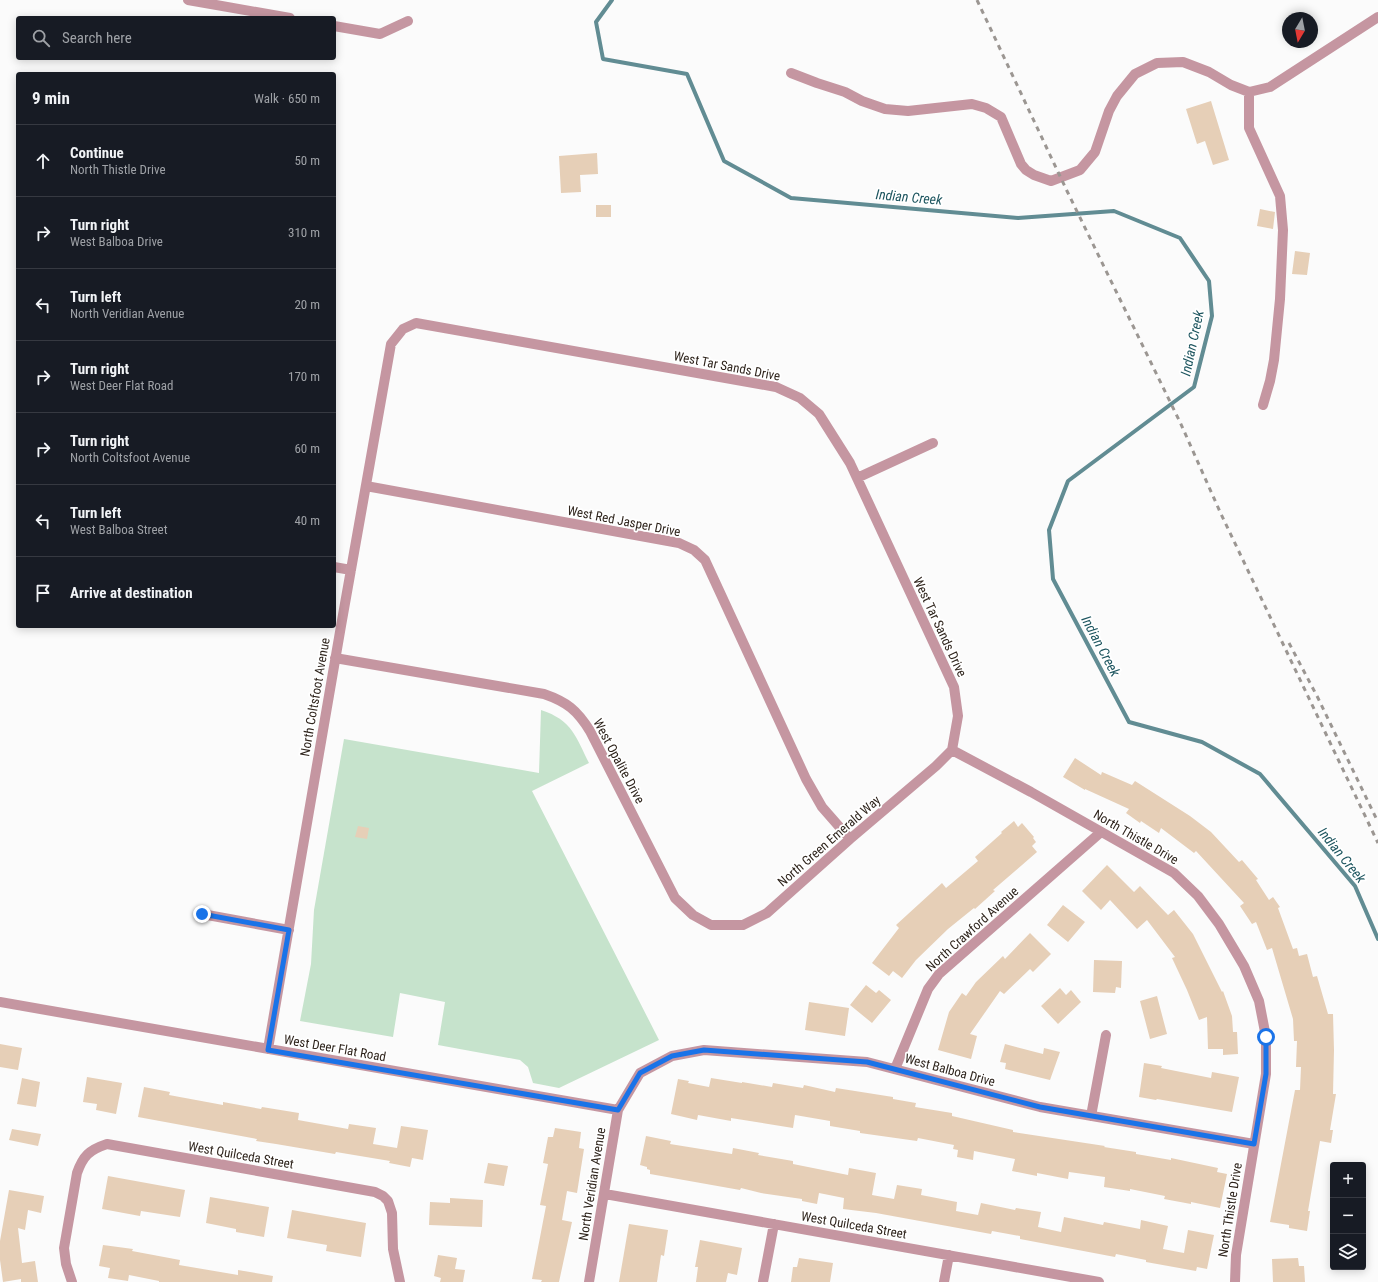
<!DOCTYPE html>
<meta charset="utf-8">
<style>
:root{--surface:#171b24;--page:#20242c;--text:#f1f3f6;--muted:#9ea1a6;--line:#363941}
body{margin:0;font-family:"Roboto Condensed",sans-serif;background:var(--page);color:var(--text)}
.controls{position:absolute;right:12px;bottom:12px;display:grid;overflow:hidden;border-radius:4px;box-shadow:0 2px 10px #0003}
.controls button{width:36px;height:36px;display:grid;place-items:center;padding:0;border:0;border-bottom:1px solid var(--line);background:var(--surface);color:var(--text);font:20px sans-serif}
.compass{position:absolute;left:1282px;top:12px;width:36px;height:36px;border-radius:50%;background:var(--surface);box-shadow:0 2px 10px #0003;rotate:190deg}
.stop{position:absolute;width:12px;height:12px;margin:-9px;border:3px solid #1a73e8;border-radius:50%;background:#fff}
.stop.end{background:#1a73e8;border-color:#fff;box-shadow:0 1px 4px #0008}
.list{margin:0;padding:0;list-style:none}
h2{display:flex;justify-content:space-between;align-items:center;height:52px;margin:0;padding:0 16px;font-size:17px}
h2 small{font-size:13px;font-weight:400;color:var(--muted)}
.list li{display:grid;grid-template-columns:26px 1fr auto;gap:12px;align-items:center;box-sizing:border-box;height:72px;padding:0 16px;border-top:1px solid var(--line)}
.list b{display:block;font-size:15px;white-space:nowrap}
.list p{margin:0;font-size:13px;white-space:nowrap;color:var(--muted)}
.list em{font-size:13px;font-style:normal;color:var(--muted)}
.icon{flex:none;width:22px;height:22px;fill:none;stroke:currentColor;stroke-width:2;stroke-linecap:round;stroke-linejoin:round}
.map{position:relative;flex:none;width:1378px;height:1282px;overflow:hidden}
.search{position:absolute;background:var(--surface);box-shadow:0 2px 10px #0003;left:16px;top:16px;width:320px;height:44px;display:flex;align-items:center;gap:10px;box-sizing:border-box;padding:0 14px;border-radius:4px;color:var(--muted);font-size:15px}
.panel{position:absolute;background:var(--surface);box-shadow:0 2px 10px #0003;left:16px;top:72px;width:320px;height:556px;border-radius:4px}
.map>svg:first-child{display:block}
</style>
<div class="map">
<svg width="1378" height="1282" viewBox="0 0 1378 1282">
<rect width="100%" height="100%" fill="#fbfbfb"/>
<path fill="#c6e3cc" d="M541,710C572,720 576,737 589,763L532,791L659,1040L559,1088L533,1083L528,1067L520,1060L438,1045L445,1002L400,993L393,1037L300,1021L311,964L314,910L344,739L539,773Z"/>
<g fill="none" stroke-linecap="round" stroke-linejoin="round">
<path stroke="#618c93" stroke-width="4" d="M612,0L596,22L603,59L687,74L724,161L791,198L1018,218L1114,211L1180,238L1209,281L1212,316L1194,387L1068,481L1049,530L1053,579L1129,722L1202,742L1260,774L1355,886L1378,939"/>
</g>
<path fill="#e6cfb7" d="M1211,101L1229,160L1213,165L1205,141L1197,144L1186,109Z
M597,153L598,174L580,175L581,192L561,193L559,156Z
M596,205H611V217H596Z
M1260,209L1275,212L1273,229L1257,226Z
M1295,251L1310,253L1307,275L1292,274Z
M1075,758L1101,775L1102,772L1132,785L1135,781L1190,816L1211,832L1239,862L1242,860L1258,879L1256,880L1269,900L1273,897L1280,907L1278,908L1293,949L1297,948L1299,956L1307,954L1313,977L1317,976L1328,1014H1333L1334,1050L1333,1094H1336L1330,1130H1333L1331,1143L1320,1141L1308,1211H1310L1307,1231L1289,1228V1225L1270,1222L1295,1090H1300L1301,1067H1296L1297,1041H1294L1293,1019L1272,948L1267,950L1256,922L1252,924L1240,906L1244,903L1196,851L1194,853L1161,828L1159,833L1141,821L1140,823L1126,813L1129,809L1085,789V790L1063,777Z
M1014,821L1018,827L1022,823L1034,837L1033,838L1036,842L1032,846L1037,852L993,890L995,891L975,909L974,908L948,929L916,960L902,978L893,971L889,976L872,963L899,928L896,925L942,883L946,888L978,861L975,857L1002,833L1001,832Z
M358,826L369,828L367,839L355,837Z
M1107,865L1134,892L1140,886L1168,915L1174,910L1193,934L1222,992L1223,991L1232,1016L1233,1032H1237L1238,1054L1223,1055V1049H1208L1207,1017L1199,1020L1187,990L1172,958L1175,957L1147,920L1137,929L1110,900L1101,910L1082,891Z
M1063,905L1085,922L1068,942L1047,925Z
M1030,933L1051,954L1033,972L1030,969L1004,994L1000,991L970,1034L977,1036L971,1059L938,1050L949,1012L962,993L966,996L976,982L1003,956L1005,959Z
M1094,960L1122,961L1121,988L1116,987L1115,993L1093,992Z
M866,985L876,993L879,990L891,1000L872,1023L850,1005Z
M1060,988L1066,995L1071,990L1081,1002L1058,1024L1041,1006Z
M1157,996L1167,1034L1150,1039L1140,1001Z
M809,1002L849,1008L845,1036L805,1030Z
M0,1044L22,1048L18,1070L0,1067Z
M1005,1044L1043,1054L1044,1048L1060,1052L1050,1080L1005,1069L1006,1063L1000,1062Z
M1144,1063L1162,1066L1161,1068L1211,1078L1212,1072L1239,1077L1232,1112L1157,1099L1156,1100L1139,1097Z
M87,1077L122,1083L116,1114L96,1110L97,1104L83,1102Z
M22,1078L40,1082L36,1107L17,1104Z
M711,1078L742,1083V1082L772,1087L773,1083L803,1088L804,1085L835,1092L836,1088L893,1097V1099L916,1103L915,1107L952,1113V1116L1013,1130V1132L1105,1146L1104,1147L1136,1152V1154L1171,1160V1158L1218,1168L1217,1172L1227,1174L1220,1208L1191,1202V1204L1164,1199L1165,1196L1130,1189V1191L1104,1187L1105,1177L1069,1172L1068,1179L1037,1173V1176L1012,1171L1015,1159L974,1151L973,1160L957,1157L958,1150L953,1149L954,1145L918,1138L917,1141L860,1133V1131L830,1126V1121L795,1115L793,1128L731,1118V1121L698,1115L697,1120L671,1114L678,1079L689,1081L688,1083L709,1087Z
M144,1087L170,1092L169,1095L223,1105V1102L261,1109L262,1107L299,1113L298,1120L348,1129L349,1124L376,1128L373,1144L397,1148L401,1126L428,1130L423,1160L412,1158L410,1167L389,1163L390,1161L336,1152L335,1154L276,1144L256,1141L257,1139L138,1117Z
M555,1128L581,1132L579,1148L584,1149L577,1193L567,1191L562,1220L572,1222L559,1282H541L542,1280L532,1279L546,1206L540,1205L548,1164L543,1163L548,1137H553Z
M12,1129L41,1134L38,1146L9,1140Z
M646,1136L671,1141L670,1144L732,1154L733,1148L759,1153L758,1155L793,1161V1164L848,1175L849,1168L876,1173L872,1195L894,1199L897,1185L922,1189L921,1195L957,1202L956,1211L978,1215L981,1203L1015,1210L1016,1208L1041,1212L1038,1227L1061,1232L1064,1217L1103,1225L1104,1222L1140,1229L1141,1220L1168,1226L1163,1249L1184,1253L1188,1230L1214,1235L1207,1269L1197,1267L1196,1271L1146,1262V1260L1116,1254L1115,1257L1020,1239V1236L992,1231L991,1234L876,1213L843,1209L844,1198L819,1193L817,1204L802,1201V1199L761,1193L741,1188L740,1190L650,1174V1170L647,1169V1167L640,1165Z
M488,1163L508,1166L504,1186L484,1183Z
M108,1176L185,1190L180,1217L141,1211L140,1216L102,1209Z
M9,1190L44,1196L41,1213L28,1210L25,1230L18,1228L22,1263L35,1261L38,1282H21V1279L3,1282L0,1260V1241Z
M210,1197L269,1207L264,1237L236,1232V1229L206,1223Z
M450,1198L483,1200L482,1227L429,1225L430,1202L450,1203Z
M292,1210L366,1223L361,1257L326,1251L327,1245L287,1238Z
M629,1224L668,1230L664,1256L661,1255L657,1282H619Z
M700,1240L742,1248L737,1275L728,1273L726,1282H696L698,1267H695Z
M103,1245L133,1249L132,1251L180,1260L179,1265L238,1275V1270L273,1276L272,1282H159V1281L129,1275L128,1281L108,1278L110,1268L99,1266Z
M438,1255L457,1258L455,1269L465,1270L463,1282H440L441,1278L434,1276Z
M799,1258L833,1263L830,1282H791L793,1267H797Z
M1298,1258L1299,1266H1304L1305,1282H1273L1272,1259Z"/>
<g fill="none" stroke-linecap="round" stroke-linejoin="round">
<path stroke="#c596a1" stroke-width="10" d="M188,0L290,18
M334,26L380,34L408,21
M791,73L817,83L845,92L862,101L885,109L908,111L972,104L986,108L1001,117L1021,164L1026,170L1034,175L1051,181L1080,170L1095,152L1109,111L1117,96L1135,74L1157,63L1183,62L1209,72L1231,85L1249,92L1270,87L1378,17
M1249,92V128L1280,196L1283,230L1280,299L1274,360L1270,381L1263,405
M857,478L933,443
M366,486L679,543L694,550L705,560L806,779L822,807L850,839
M334,567L351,570
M335,658L544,694C567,702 577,710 590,731L675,898L693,915L711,925H743L767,913L850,839L936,766L952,750
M952,750L1031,792L1174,873L1198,896L1219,924L1244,966L1259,1001L1266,1037V1074L1236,1255L1235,1282
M202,914L289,930
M0,1002L618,1110
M268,1049L341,626L391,344L403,329L416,323L776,387L800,398L819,414L850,463L954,687L958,716L952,750
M895,1069L928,989L939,974L1101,832
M1091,1116L1106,1035
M605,1194L1099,1282
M72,1282L66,1264L64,1248L77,1173C83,1156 89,1150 107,1144L375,1192L383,1196L388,1201L392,1213L393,1249L400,1282
M589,1282L618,1110L640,1073L672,1056L704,1050L867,1062L1040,1107L1254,1144
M763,1282L774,1224
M944,1282L949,1255"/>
<path stroke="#9b9692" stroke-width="3" stroke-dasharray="5 5" stroke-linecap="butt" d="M977,0L1067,191L1180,422L1221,514L1378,843
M1289,643L1318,698L1378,822"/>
</g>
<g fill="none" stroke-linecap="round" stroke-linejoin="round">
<path stroke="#1a73e8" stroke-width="5" d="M202,914L289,930L268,1050L618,1110L640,1073L672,1056L704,1050L867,1062L1040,1107L1254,1144L1266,1074V1037"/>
</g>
<g text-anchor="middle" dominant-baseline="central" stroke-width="3.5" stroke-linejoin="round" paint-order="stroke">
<g font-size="13" fill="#2f251d" stroke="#fff">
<text transform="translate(727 366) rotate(11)">West Tar Sands Drive</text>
<text transform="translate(624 521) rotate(11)">West Red Jasper Drive</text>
<text transform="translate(940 627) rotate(65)">West Tar Sands Drive</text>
<text transform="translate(315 697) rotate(-80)">North Coltsfoot Avenue</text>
<text transform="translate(619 761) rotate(62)">West Opalite Drive</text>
<text transform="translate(1136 837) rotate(30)">North Thistle Drive</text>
<text transform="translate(829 841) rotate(-41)">North Green Emerald Way</text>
<text transform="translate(972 929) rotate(-42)">North Crawford Avenue</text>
<text transform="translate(335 1048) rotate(10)">West Deer Flat Road</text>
<text transform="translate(950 1070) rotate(15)">West Balboa Drive</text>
<text transform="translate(241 1155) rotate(10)">West Quilceda Street</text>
<text transform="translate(592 1184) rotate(-81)">North Veridian Avenue</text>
<text transform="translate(1230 1210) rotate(-81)">North Thistle Drive</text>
<text transform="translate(854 1225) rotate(10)">West Quilceda Street</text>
</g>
<g font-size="14" font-style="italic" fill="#1d555f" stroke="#fff">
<text transform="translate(909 197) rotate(5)">Indian Creek</text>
<text transform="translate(1192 343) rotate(-78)">Indian Creek</text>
<text transform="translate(1101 646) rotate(62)">Indian Creek</text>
<text transform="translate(1342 855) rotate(51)">Indian Creek</text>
</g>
</g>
</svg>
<div class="controls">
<button>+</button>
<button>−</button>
<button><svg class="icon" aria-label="layers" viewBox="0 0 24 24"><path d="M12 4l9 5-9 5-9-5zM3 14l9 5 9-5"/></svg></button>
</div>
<svg class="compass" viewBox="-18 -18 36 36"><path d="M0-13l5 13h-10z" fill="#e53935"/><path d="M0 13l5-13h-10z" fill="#9ea1a6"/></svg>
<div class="stop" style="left:1266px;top:1037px"></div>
<div class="stop end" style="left:202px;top:914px"></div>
<div class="search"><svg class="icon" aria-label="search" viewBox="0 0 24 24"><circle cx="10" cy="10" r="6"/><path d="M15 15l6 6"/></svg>Search here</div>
<section class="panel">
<h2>9 min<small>Walk · 650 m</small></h2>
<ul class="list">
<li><svg class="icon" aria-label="ahead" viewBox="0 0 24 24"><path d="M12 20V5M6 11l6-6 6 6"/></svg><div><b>Continue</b><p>North Thistle Drive</p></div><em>50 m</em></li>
<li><svg class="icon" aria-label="right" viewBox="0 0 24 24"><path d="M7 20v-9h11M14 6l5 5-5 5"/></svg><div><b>Turn right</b><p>West Balboa Drive</p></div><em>310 m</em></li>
<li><svg class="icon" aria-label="left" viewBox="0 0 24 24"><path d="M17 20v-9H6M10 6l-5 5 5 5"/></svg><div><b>Turn left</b><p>North Veridian Avenue</p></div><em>20 m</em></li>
<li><svg class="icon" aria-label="right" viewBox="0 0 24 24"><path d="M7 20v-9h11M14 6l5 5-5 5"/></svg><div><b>Turn right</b><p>West Deer Flat Road</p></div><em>170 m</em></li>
<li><svg class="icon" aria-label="right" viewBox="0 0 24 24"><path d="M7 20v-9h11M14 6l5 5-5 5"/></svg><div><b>Turn right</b><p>North Coltsfoot Avenue</p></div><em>60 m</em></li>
<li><svg class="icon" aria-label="left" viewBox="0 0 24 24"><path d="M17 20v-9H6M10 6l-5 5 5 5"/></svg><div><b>Turn left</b><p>West Balboa Street</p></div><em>40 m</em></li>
<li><svg class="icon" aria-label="arrive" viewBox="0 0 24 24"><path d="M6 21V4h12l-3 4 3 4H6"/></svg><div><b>Arrive at destination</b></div></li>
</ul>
</section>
</div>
